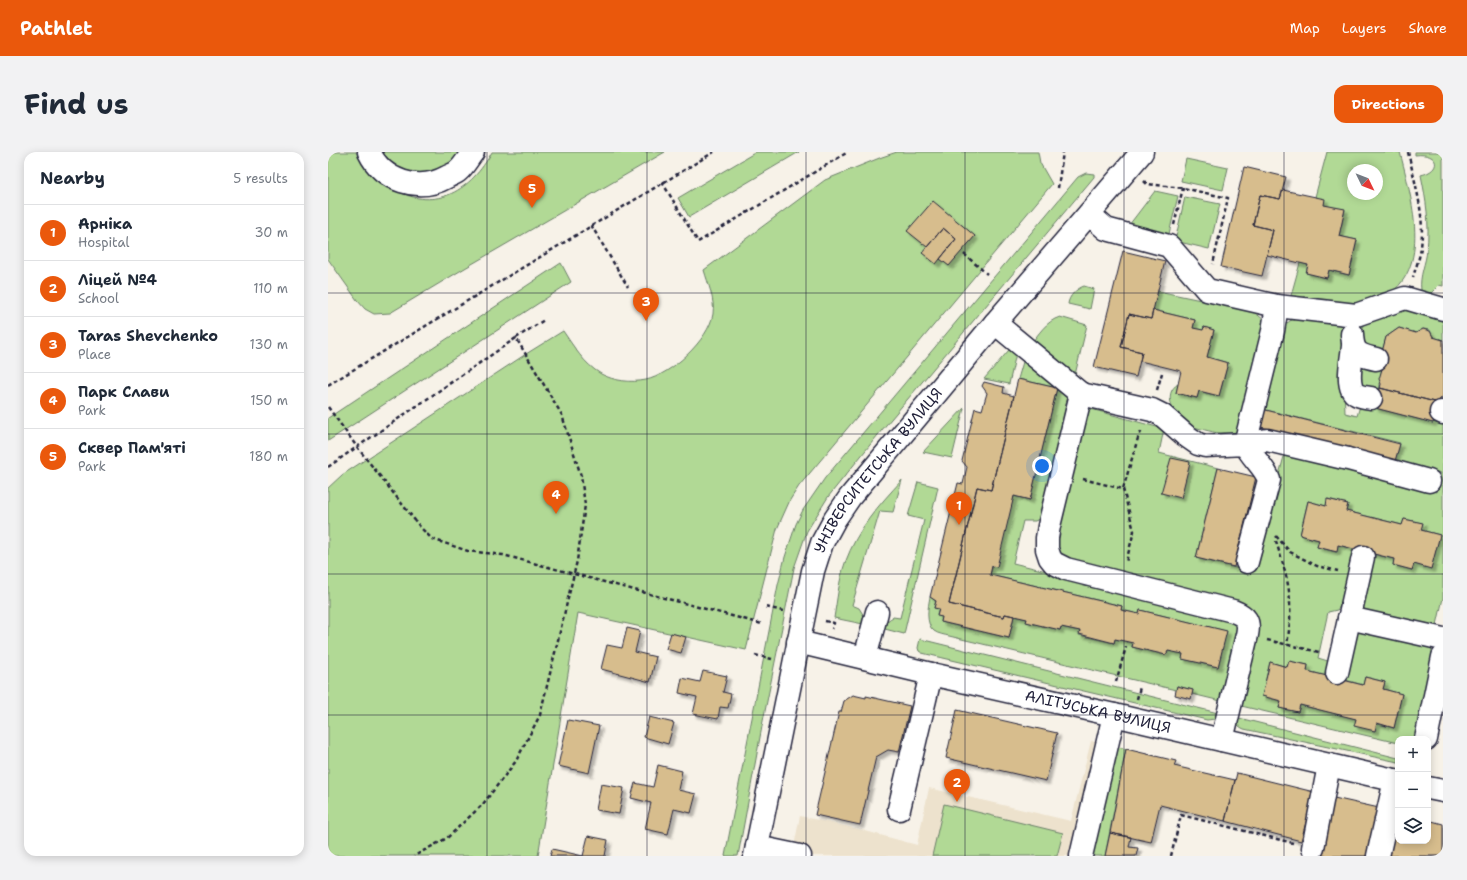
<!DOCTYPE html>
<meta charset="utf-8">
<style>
:root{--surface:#fff;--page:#f2f2f3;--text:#1f2937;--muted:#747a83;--line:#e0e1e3;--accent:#ea580c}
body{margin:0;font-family:"Shantell Sans",sans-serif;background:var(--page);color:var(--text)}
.controls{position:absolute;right:12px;bottom:12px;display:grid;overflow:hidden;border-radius:8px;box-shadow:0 2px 10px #0003}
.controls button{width:36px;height:36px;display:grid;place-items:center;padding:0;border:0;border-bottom:1px solid var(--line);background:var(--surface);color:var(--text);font:20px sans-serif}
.compass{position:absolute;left:1019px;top:12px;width:36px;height:36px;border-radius:50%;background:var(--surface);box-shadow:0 2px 10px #0003;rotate:133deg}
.you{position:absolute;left:714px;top:314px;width:14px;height:14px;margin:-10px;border:3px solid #fff;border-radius:50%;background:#1a73e8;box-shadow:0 0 0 6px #1a73e833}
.badge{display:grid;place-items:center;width:26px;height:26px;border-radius:50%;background:var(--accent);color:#fff;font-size:13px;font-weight:700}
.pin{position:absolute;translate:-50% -33px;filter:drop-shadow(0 1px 2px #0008)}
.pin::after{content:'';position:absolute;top:21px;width:14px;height:12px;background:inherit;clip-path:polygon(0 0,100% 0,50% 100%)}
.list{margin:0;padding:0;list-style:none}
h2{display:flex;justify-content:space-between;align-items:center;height:52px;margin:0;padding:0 16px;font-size:17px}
h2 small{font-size:13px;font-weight:400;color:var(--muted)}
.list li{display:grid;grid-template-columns:26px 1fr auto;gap:12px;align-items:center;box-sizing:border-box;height:56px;padding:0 16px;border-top:1px solid var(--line)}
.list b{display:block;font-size:15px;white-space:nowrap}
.list p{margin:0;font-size:13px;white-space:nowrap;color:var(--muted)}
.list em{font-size:13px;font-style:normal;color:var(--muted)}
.icon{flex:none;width:22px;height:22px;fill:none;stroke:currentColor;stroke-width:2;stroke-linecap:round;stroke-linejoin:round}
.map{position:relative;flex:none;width:1115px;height:704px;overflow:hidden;border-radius:12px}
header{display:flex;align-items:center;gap:24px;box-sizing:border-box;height:56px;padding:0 20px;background:var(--accent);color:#fff}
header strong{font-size:19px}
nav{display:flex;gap:22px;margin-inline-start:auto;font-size:14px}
.intro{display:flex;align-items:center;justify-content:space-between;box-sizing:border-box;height:96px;padding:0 24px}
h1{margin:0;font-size:28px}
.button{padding:10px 18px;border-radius:12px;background:var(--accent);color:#fff;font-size:14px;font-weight:700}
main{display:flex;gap:24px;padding:0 24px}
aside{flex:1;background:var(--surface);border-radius:12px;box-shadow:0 2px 10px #0003}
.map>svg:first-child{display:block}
</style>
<header>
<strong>Pathlet</strong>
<nav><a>Map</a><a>Layers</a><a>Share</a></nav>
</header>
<div class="intro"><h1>Find us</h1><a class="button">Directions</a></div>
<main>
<aside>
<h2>Nearby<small>5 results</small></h2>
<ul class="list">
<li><span class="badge">1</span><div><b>Арніка</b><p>Hospital</p></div><em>30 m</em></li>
<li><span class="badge">2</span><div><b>Ліцей №4</b><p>School</p></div><em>110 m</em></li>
<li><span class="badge">3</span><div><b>Taras Shevchenko</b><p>Place</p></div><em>130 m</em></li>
<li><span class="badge">4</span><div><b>Парк Слави</b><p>Park</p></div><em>150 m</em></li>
<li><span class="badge">5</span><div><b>Сквер Пам'яті</b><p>Park</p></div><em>180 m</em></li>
</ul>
</aside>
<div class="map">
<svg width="1115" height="704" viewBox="0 0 1115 704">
<defs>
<filter id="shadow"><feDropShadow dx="3.5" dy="3.5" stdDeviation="1" flood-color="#0004"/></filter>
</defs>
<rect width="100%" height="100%" fill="#f7f2e8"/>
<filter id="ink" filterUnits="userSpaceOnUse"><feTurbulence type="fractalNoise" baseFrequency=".025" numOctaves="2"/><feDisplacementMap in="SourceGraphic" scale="8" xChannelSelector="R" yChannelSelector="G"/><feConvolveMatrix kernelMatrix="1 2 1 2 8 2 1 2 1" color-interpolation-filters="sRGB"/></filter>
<g filter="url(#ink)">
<path fill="#ede2cd" d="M763,589L798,597L777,704H464L472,664L530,677L589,693L601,636L743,669Z"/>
<path fill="#b1d995" stroke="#6a7e68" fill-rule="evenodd" d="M0,0H28C32,6 36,13 40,18C47,27 58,33 67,38C109,60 143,38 164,0H337L137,116L62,161L46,162L37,157L29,148L0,107Z
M54,0H136L112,22L94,24L74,20L60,7Z
M428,0H471L361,65L350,46Z
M569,0H710L712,11L724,32L471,334L462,348L449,377L418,498L250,461L210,704H0V336L14,323L198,202L235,179C246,195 256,212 273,222C286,229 303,231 318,228C342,223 381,188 385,162C387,147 380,132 376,118L497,28L554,5Z
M999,0H1072C1083,45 1106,118 1055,146C1050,148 1046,152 1041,153C1036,155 1028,153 1023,152C1003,151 982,149 962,147L972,111L980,113L978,121L999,126L1001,118L1021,123L1029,88L1011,84L1017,58L996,53L987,45ZM1025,18H1049V42H1025Z
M1087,0H1115V134L1111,133L1103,141L1099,142L1093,138C1091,124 1098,111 1099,98C1102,72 1098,47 1093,23C1115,18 1111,0 1087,3Z
M858,7L900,16L895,38L853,29Z
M758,21L766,22V25L558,273L500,345L479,379L466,416L435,569L410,704H397L450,433L457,405L468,372L475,358L497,326L750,25Z
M827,39L850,44L840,86L798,77Z
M857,45L892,52L881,97L847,89Z
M233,111L243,130L0,289V266Z
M756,134L766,137L762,157L740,152C741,144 748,137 756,134Z
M830,139L925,159L936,168L914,280C911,281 908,283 905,284C901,284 859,274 857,272C846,263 834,242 850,232L848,241L869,246L871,239L891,244L900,211L879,205L886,178L876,175L875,178L865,176L867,168L825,158Z
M1079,156L1115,164V188L1105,185L1102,178L1095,177L1088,181L1071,176L1058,185L1054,200L1037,194L1032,178L1036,172Z
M732,165L759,173L746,227L702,193C710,183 718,169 732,165Z
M965,167L1019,172L1015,205L1017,261L1029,264L1032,254L1047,256L1105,271L1107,266L1115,268V446L1109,473L1107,476L1038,461L1034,453L1042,401L1066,407L1065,413L1084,418L1086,412L1103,416L1112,383L1093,378L1094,371L1076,367L1074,373L1018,359L1020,352L1000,347L998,354L980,349L972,383L991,388L989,395L1008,400L1010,393L1029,398L1014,452L1009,458L1000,460L990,506L1003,510V525L979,519L980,513L961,509L959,515L942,510L934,544L953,549L951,556L970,560L972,553L1066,576L1074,542L1055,537L1057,530L1037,525L1035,533L1014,527L1021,488L1031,478L1102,495L1104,498L1103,511L1087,587H1070V591L909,553L928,476L732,407L726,391L756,260L763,257L836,277L831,301L890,316L868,406L924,420L957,301L1108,340L1113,321L1067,309L1072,291L934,257L953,177L959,171Z
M681,198L688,201L681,232L656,227Z
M697,203L743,245L713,366L707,369H695L685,411L900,463L914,471L897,550L864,542L865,538L849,534L848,538L621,484C617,483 610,482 606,479C597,472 600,455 602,445L608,449L606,456L611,457L609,463L614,465L613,470L681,486L686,464L699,467V470L732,478L733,475L752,479L751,483L786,491L787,487L805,491L804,495L838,503L840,499L855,502V507L890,515L898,479L812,458L811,462L793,458L794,454L662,423L686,344L702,348L729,236L690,227Z
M1029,214H1052L1054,217C1051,226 1053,233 1051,242L1035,236Z
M636,256L624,306L595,300Z
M574,328L565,360L552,359L524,453L531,456L536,464L535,472L506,466C509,448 511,428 517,411C530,376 550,354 574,328Z
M590,330L610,335L576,482L553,476L556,471L565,465L572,466L596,368L580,364Z
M592,487L894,562L887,567L879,568L594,501L591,499L590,496Z
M907,565L1070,606V610L916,577C910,574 908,572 907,565Z
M785,594L798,597L777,704H764Z
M616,652L735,681L729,704H604Z"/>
<path fill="#d7bd8d" stroke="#22223b" filter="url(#shadow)" d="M916,15L958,25L952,47L932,43L925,73L945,78L934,124L893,115Z
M955,38L997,47L996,53L1017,57L1011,84L1029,88L1021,123L1001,118L999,126L978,121L980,113L939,103L945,78L925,73L932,43L952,47Z
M605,49L647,84L621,114L612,107L628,87L615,76L599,95L579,79Z
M615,76L628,87L608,112L594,101Z
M795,99L837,109L823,167L801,162L793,195L814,200L808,225L766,215Z
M825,158L867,168L865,176L875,178L876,175L886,178L879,205L900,211L891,244L871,239L869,246L848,241L853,219L812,209L814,200L793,195L801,162L823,167Z
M1071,176L1088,181L1095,177L1102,179L1105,185L1115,188V245L1112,247L1111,251L1052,236L1053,232L1051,227L1054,217L1051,211L1058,185Z
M690,227L729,236L702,348L686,344L669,415L664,414L662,423L794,454L793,458L811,462L812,458L899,479L890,515L854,507L855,502L840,499L838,503L804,495L805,491L787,487L786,491L751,482L752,479L733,475L732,478L698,470L699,467L677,462L676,465L621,452L649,335L663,338Z
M656,230L676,235L675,241L686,244L663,338L649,335L621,452L676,465L677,462L686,464L681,486L613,470L614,465L609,464L611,457L606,456L608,449L602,445L630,331L635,332L639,315L634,309L647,256L654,258L659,241L654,234Z
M1052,236L1111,251L1105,271L1047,256Z
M934,257L1072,292L1067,309L929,274Z
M843,306L862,310L853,346L833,341Z
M890,316L928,325L906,415L868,406Z
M999,347L1020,352L1018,359L1074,373L1076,367L1095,371L1093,378L1112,383L1103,417L1086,412L1084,418L1065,413L1066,407L1010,393L1009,400L989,395L991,388L972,383L980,349L998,354Z
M299,476L312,479L307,500L328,505L322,530L273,517L279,493L294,496Z
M343,481L358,485L353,501L338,497Z
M961,509L980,513L979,519L1035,533L1037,525L1057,530L1055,537L1074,542L1066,576L1049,571L1047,579L1026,574L1028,567L972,553L970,560L951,556L953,549L934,544L942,510L959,515Z
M375,519L399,524L395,540L403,542L400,556L392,555L390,567L365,562L369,545L351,541L354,526L372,530Z
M849,534L865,538L863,547L847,543Z
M525,543L538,546V544L582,554L571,600L560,598L548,605L532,673L487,663L511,560H513L516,549Z
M629,558L729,581L718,629L618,606Z
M321,565L346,571L340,592L316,585Z
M240,568L271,574L261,621L230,614Z
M798,597L848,609L846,614L907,628L897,669L832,653L823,690L782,681Z
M330,613L354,619L350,638L368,642L363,661L346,657L340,682L317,677L323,651L303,646L307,631L325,635Z
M909,621L986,640L973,689L897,669Z
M273,632L296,636L291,662L268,658Z
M1006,646L1051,656L1040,704H994Z
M1070,661V689H1100V668L1115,672V704H1060Z
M782,681L803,685L801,695L810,696L808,704H777Z
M260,684L280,688L277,704H222L224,697L255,704Z"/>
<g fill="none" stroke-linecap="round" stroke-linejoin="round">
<defs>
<g id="minor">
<path d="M41,0C55,29 90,41 119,25C122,23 127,22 130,19C136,14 140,6 145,0"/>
<path d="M761,62L778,77L841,94L879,138L949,154L1028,163L1077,146L1115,157"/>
<path d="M949,154L945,179L917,292L939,288L1020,307L1101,329"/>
<path d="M667,171L753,242L721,374L719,386V397L722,406L726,411L738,417L905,459C918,464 922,469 919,483L894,588"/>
<path d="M1024,182C1025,201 1030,203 1048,207"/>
<path d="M1025,194C1024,206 1017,236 1028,242C1032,245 1038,245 1043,246"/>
<path d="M753,242L824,258L834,263L857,283L870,292L877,294L917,292C924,306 937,315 941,328L919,410"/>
<path d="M1113,260L1115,261"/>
<path d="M1021,466L1115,487"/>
<path id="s1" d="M470,490L603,522L786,563L1070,629"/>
<path d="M537,506L549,460"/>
<path d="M1009,521L1035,405"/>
<path d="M1098,587L1115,505"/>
<path d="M1100,636L1115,639"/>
<path d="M571,657L603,522"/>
<path d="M429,695L472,704"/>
<path d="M985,696L1001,613"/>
<path id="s2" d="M427,704L485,419L494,391L507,367L522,345L667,171L814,0"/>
<path d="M753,704L786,563"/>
<path d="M1050,704L1067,628"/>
</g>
</defs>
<use href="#minor" stroke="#22223b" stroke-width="25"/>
<path stroke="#22223b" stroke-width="2.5" stroke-dasharray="4 3" stroke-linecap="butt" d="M1080,0C1087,31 1097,63 1093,95C1092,105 1088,115 1085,125
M816,29L819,32L855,36L900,46L885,112
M334,30L370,90L520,0
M730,36L735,0
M263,73L300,135
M846,73L855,36
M636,102L659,122
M188,186L216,168
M0,233L386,0
M829,238L834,221
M0,255L29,295L188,186L234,263L253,324L257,353L249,409L212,563L188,609L155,652L119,686L86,704
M0,315L29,295L93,376L104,387L140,399L175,403L434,472
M755,327L795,337L810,286L814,278
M795,337L806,379L798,410
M948,384L962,400L989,414L1010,419
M948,389C954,410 962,431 962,453C963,466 961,479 959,493
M438,455L455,459
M497,469L506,471L504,477
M939,488L991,500
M427,503L444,507
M788,530L798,495
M809,547L812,535
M843,704L853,663L965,691"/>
<use href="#minor" stroke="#fff" stroke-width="22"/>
</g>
</g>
<path fill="none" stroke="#22223b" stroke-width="1" stroke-opacity="0.55" d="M159,0V704M319,0V704M478,0V704M637,0V704M796,0V704M956,0V704M0,141H1115M0,282H1115M0,422H1115M0,563H1115"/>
<g text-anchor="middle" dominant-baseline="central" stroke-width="3" stroke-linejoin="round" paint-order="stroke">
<g font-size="15" fill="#22223b" stroke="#fff">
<text stroke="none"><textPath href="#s2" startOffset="412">УНІВЕРСИТЕТСЬКА ВУЛИЦЯ</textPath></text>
<text stroke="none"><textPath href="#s1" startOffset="308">АЛІТУСЬКА ВУЛИЦЯ</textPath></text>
</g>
</g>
</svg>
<div class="controls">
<button>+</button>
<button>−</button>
<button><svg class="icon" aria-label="layers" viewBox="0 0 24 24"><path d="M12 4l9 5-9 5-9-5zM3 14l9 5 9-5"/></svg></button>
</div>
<svg class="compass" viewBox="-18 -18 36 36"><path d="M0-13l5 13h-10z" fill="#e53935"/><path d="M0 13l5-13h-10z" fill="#747a83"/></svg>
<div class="you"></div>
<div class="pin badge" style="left:631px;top:373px">1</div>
<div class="pin badge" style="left:629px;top:650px">2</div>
<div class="pin badge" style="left:318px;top:169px">3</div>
<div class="pin badge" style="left:228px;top:362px">4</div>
<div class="pin badge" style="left:204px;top:56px">5</div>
</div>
</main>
